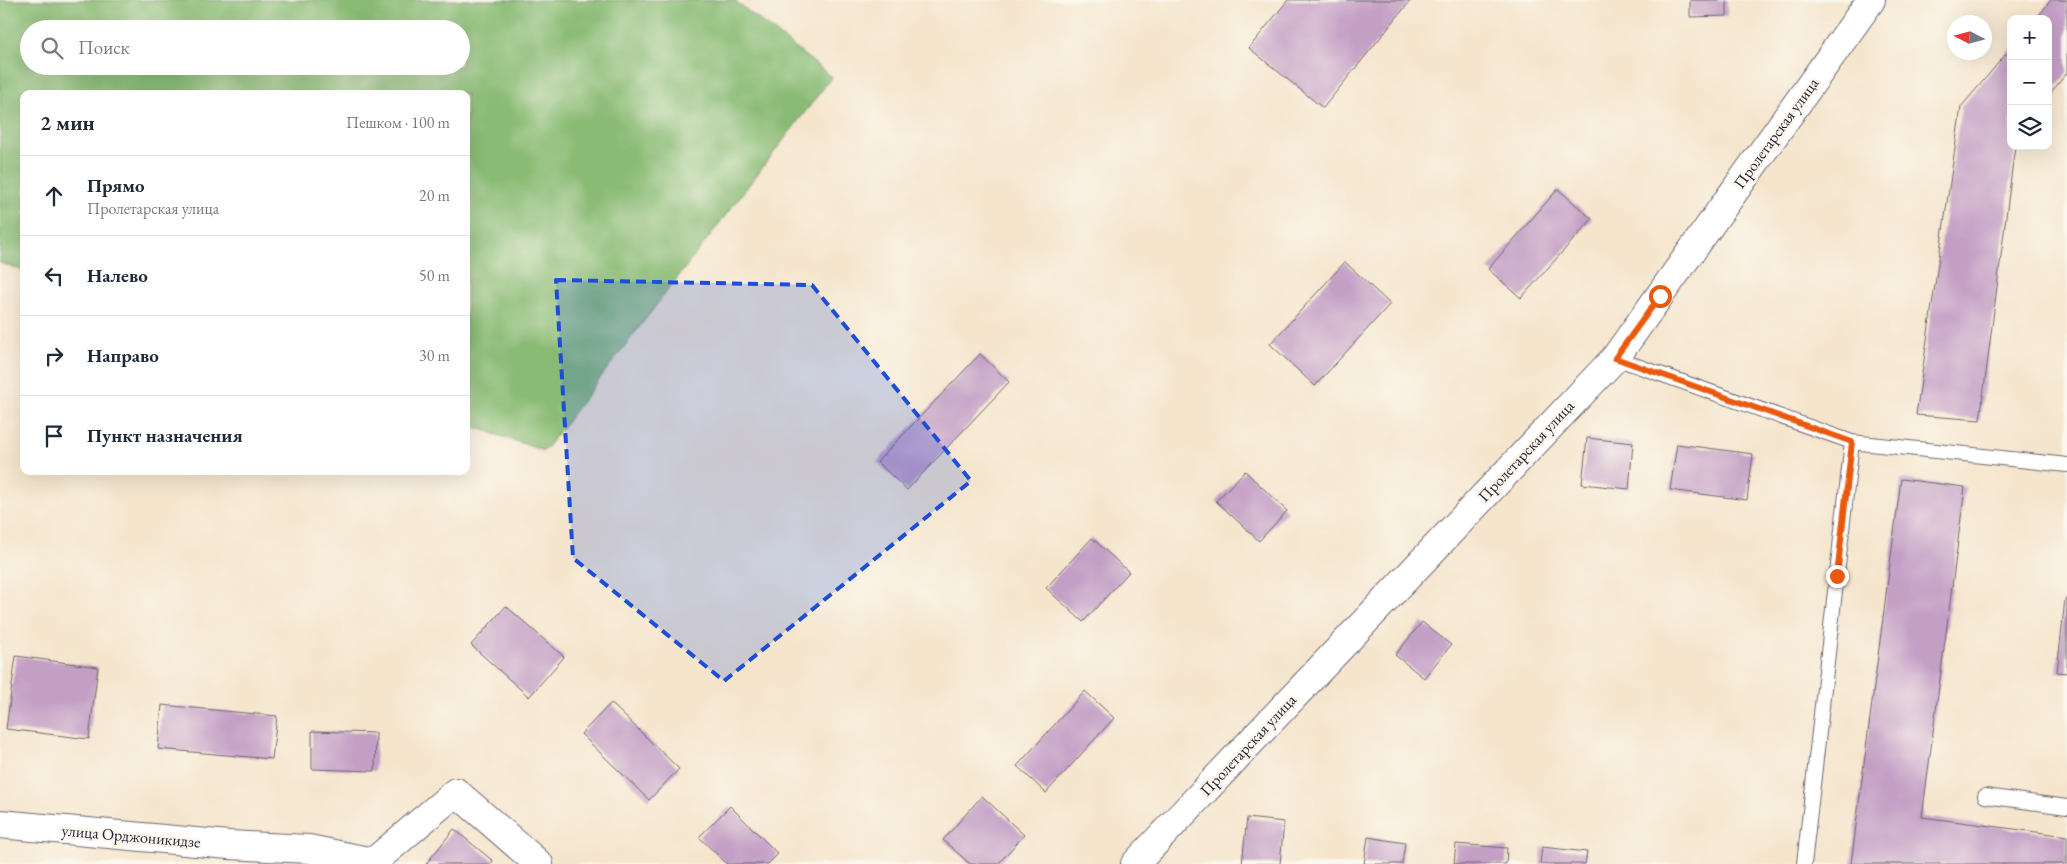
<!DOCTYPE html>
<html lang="ru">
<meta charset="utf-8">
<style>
:root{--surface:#fff;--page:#f6f6f7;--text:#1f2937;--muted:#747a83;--line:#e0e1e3}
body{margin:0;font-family:"EB Garamond",serif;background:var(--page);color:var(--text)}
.controls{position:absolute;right:15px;top:15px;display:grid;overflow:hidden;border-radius:10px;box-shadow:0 5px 20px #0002}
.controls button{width:45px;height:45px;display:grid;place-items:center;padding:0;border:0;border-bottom:1px solid var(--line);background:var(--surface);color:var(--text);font:25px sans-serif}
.compass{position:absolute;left:1947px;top:15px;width:45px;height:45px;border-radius:50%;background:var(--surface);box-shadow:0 5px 20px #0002;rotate:276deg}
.stop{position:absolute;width:15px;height:15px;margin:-11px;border:4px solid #ea580c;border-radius:50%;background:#fff}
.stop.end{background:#ea580c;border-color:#fff;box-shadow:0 1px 5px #0008}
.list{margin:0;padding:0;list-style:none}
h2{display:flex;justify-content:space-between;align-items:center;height:65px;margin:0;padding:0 20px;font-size:21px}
h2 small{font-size:16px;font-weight:400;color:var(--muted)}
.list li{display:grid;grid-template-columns:32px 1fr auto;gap:15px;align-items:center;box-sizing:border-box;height:80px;padding:0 20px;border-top:1px solid var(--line)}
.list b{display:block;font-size:19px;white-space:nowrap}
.list p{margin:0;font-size:16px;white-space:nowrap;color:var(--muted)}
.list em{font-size:16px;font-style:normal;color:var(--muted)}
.icon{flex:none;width:28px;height:28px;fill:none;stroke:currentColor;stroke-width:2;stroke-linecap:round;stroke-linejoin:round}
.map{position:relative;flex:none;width:2067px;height:864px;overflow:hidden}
.search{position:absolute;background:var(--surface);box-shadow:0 5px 20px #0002;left:20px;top:20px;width:450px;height:55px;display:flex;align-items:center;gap:12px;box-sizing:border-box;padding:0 18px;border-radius:28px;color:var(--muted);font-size:19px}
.panel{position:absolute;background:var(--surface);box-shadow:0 5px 20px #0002;left:20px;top:90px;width:450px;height:385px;border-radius:10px}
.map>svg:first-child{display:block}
</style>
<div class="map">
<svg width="2067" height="864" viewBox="0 0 2067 864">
<rect width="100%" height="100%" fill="#fbf7ec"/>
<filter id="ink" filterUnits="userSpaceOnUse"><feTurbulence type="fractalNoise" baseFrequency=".02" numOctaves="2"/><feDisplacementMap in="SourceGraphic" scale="10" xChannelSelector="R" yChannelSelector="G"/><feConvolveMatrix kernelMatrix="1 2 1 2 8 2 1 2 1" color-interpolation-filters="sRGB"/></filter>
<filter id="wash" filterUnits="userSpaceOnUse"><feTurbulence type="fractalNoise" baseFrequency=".0096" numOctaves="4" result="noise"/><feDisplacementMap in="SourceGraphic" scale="20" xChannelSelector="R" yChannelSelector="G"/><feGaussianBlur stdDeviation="1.12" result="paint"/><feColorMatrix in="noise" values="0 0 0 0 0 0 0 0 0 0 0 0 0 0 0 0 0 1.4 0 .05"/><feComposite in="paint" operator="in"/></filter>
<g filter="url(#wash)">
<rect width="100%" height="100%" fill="#f5e5cd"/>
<path fill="#89bb74" stroke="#566e58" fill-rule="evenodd" d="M0,0H734L832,77L544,451L466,424V94H24V271L0,263ZM29,29H461V66H29Z"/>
<g id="blocks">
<path fill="#c39ec5" d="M1288,0H1411L1323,108L1249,48Z
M1690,0H1727V16L1690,17Z
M2051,0H2067V73L2048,96V19H2036Z
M2011,48V146H2015L1980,420L1916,415L1961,107Z
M1558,189L1592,219L1521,298L1488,269Z
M1345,262L1390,304L1315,386L1270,344Z
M980,354L1009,382L907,490L877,462Z
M1587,438L1633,443L1629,489L1582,484Z
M1677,444L1753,454L1747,500L1670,490Z
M1245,471L1287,511L1259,541L1216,501Z
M1901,479L1965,487L1922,817L2067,836V864H1851Z
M1092,538L1129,572L1083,622L1046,588Z
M2065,599H2067V673L2057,672Z
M506,606L564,657L529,697L471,645Z
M1422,622L1451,645L1424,678L1395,655Z
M16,656L98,667L89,739L6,729Z
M1085,691L1114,718L1046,793L1017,766Z
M611,703L679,769L649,800L581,734Z
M162,705L277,716L272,759L158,749Z
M312,731L376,733L375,771L312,769Z
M982,796L1024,835L998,864H970L943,840Z
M730,806L778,854L768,864H727L699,837Z
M1247,818L1284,822L1280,864H1242Z
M454,829L493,861L491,864H426Z
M1368,837L1405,843L1402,864H1364Z
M1456,844L1507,848L1506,864H1454Z
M1542,847L1587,852L1585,864H1540Z"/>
</g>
</g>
<g filter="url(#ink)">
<use href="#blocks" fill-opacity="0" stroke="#6c666e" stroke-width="1"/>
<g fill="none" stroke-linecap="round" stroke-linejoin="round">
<defs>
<path id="service" d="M1615,358L1852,442
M1985,796L2067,807
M1804,864L1852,442L2067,465"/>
<path id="minor" d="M0,824L229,845L309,849L373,862
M371,864L456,792L539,864
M1135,864L1615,358L1871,0"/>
</defs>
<use href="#service" stroke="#6c666e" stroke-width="16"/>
<use href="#minor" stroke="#6c666e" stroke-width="30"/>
<use href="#service" stroke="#fff" stroke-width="14"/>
<use href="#minor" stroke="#fff" stroke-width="28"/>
</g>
</g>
<g fill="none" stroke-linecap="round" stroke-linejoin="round" filter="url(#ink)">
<path stroke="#ea580c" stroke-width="6" d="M1660,296L1615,358L1852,442L1837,576"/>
</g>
<path fill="#1d4ed8" fill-opacity="0.2" stroke="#1d4ed8" stroke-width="4" stroke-dasharray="10 6" stroke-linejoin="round" d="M556,280L812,285L971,481L724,681L573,558Z"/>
<g text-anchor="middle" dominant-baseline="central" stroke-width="5" stroke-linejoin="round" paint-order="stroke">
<g font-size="16" fill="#22223b" stroke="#fbf7ec">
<text transform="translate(1776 133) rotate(-54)">Пролетарская улица</text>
<text transform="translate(1526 451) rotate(-47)">Пролетарская улица</text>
<text transform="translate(1248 745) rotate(-47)">Пролетарская улица</text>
<text transform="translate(131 836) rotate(5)">улица Орджоникидзе</text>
</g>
</g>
</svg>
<div class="controls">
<button>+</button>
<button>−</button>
<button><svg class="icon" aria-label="layers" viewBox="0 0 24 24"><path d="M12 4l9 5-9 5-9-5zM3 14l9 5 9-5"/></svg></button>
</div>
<svg class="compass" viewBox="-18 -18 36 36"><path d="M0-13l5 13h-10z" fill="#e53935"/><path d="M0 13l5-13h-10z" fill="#747a83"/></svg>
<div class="stop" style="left:1660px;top:296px"></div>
<div class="stop end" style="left:1837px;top:576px"></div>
<div class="search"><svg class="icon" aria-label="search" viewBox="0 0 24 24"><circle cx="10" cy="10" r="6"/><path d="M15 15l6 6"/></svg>Поиск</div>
<section class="panel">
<h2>2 мин<small>Пешком · 100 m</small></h2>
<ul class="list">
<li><svg class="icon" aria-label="ahead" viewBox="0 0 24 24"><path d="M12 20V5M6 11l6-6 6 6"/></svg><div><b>Прямо</b><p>Пролетарская улица</p></div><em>20 m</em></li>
<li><svg class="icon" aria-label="left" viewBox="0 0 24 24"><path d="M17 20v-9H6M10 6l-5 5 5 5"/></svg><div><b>Налево</b></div><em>50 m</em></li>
<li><svg class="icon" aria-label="right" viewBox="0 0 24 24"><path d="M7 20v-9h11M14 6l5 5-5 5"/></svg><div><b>Направо</b></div><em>30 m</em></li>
<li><svg class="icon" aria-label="arrive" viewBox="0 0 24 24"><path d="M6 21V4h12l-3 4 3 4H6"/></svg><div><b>Пункт назначения</b></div></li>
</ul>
</section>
</div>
